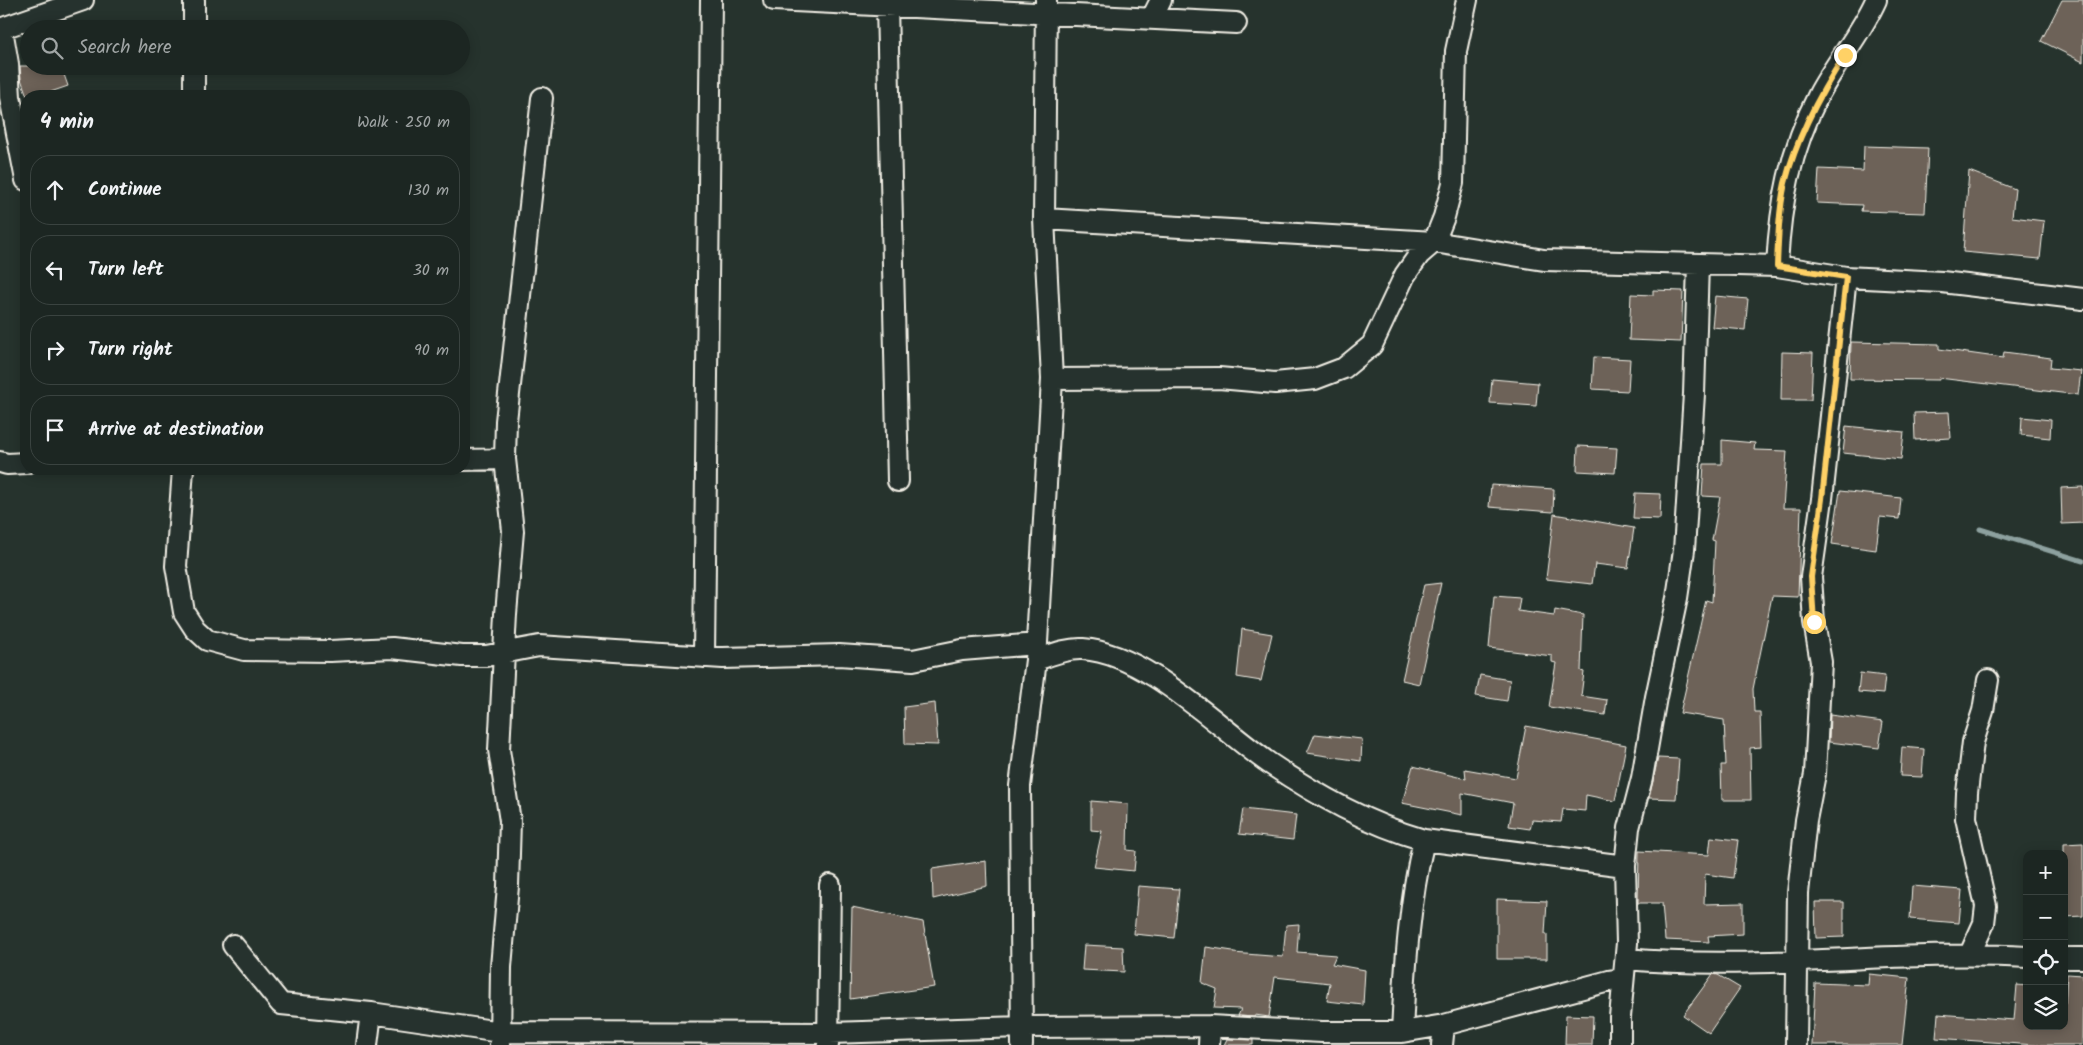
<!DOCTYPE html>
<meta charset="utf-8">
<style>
:root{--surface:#1c2622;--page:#252e2a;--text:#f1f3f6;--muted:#a0a5a5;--line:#3a4340}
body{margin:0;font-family:Kalam,sans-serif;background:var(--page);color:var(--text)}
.controls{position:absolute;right:15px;bottom:15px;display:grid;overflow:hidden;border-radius:10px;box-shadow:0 2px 12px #0003}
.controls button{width:45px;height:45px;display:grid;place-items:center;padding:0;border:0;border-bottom:1px solid var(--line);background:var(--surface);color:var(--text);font:25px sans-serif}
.stop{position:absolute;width:15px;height:15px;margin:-11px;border:4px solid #ffd166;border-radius:50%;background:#fff}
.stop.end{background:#ffd166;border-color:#fff;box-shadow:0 1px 5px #0008}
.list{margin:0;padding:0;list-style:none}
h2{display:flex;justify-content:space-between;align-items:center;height:65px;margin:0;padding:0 20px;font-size:21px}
h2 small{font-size:16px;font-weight:400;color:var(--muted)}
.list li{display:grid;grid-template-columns:32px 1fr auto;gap:15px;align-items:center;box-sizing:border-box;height:70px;margin:0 10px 10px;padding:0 10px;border:1px solid var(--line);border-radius:20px}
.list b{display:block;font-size:19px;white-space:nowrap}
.list em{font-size:16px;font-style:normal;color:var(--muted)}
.icon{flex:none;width:28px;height:28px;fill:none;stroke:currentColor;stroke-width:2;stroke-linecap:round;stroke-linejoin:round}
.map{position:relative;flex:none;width:2083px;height:1045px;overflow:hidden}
.search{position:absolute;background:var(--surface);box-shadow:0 2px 12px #0003;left:20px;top:20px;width:450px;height:55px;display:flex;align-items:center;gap:12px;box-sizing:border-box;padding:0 18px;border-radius:28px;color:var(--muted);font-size:19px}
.panel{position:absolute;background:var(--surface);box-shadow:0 2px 12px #0003;left:20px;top:90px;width:450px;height:385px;border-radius:20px}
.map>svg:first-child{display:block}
</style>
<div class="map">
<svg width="2083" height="1045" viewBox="0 0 2083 1045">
<rect width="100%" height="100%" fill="#26332d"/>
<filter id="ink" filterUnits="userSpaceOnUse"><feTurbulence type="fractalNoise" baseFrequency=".02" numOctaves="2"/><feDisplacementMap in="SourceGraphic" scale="10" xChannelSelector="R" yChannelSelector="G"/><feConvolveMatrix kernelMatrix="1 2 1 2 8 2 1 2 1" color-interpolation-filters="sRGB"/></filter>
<g filter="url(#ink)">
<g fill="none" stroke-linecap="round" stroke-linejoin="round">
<path stroke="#8da19f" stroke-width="5" d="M1980,529L2083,561"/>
</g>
<path fill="#6d6258" stroke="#f4f1e8" d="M2062,0H2083V62L2041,41Z
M20,66H61L68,86L39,96H27L21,79Z
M1864,146L1928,148L1925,213L1861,211L1862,205L1817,203L1819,169L1863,171Z
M1969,171L2015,189L2012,217L2044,221L2040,259L1963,252Z
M1653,290L1683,291L1681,342L1629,340L1631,294L1653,295Z
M1715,296L1748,299L1745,330L1712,327Z
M1851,342L1939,344V349L2003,358L2004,352L2051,358L2050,368L2081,371L2078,395L1939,378V380L1850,379Z
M1782,352L1813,353L1811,400H1781Z
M1594,357L1630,359L1628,391L1592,389Z
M1492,379L1538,383L1536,406L1490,403Z
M1949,412L1951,438L1915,440L1914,413Z
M2022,417L2051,420L2050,438L2021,435Z
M1846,426L1904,432L1901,459L1843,453Z
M1722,440L1755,443L1754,450L1787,451L1783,508H1801L1798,597L1772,596L1753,689L1754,712H1760L1761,747L1750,748L1751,800H1722L1721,765H1726L1724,720L1680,713L1706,600L1712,602L1715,541L1712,540L1720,497L1702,496L1704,464H1722Z
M1578,446L1617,448L1615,473L1577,471Z
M1491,485L1554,489L1553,512L1489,507Z
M2083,487V523L2062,524L2061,488Z
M1840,491L1901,498L1899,519L1880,517L1876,550L1832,544Z
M1635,493L1661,494L1660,519L1633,518Z
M1554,514L1634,528L1628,568L1595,564L1592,584L1546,579Z
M1441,583L1419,684L1402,680L1424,585Z
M1494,596L1520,598L1518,611L1554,616L1555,610L1583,615L1581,671L1584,672L1581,696L1607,700L1605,715L1549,707L1556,663L1552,662V656L1489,648Z
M1242,629L1272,634L1261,681L1237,677Z
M1860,673L1885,676L1883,694L1858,692Z
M1480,675L1510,680L1507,701L1476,696Z
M935,703L938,745L905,744L904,707Z
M1830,715L1883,722L1879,748L1829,742Z
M1526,726L1626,745L1615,801L1586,795L1585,811L1563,809L1561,822L1532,820L1530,829L1509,826L1513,803L1462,793V815L1402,803L1413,766L1466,779L1465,769L1516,778Z
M1315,734L1362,739L1361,761L1307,753Z
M1902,747L1924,749L1922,777L1900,776Z
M1658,758L1679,759L1676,799L1649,798Z
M1091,801L1128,804L1127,850L1136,851L1134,871L1094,867L1102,831L1091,830Z
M1243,809L1296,815L1293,840L1239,834Z
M1711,837L1738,840L1733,878L1705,874L1704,904L1743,903V934L1708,936L1709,942L1665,940L1662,903H1638L1639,851L1709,855Z
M2083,843V916L2064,917V844Z
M986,861L987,886L933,899L932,869Z
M1138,886L1179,889L1174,938L1134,934Z
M1912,886L1962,890L1959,923L1910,919Z
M1497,899L1547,901L1545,934H1547V959H1497Z
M1815,902H1844V937L1816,938Z
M852,907L923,922L934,987L850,999Z
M1299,924L1297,952L1336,955L1332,964L1365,970L1363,1005L1327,1001L1330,983L1275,977L1269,1017L1255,1015V1017L1238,1016L1241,1009L1214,1008L1217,989L1202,983L1206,947L1233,951V953L1283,957L1286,925Z
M1084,945L1123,947L1124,972L1082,970Z
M1713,974L1718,975L1740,988L1709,1033L1683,1015Z
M1869,974L1909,978L1902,1045H1812L1815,983L1868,985Z
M2067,974L2083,975L2082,1045H2034L1936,1038L1938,1014L2014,1020L2017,985L2027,986V1026H2064Z
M1566,1015L1593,1016L1592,1045H1565Z
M1227,1039L1253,1040V1045H1224Z"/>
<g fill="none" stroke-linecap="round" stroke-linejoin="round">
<defs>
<path id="minor" d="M194,0V29
M774,0L1236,23
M887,5L898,481
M1152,18L1161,0
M0,29L83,0
M2,29L8,64L10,97L26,180
M194,66V96
M1044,219L1434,242L1544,260L1777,266L1846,277L1942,282L2083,299
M1777,266C1780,205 1790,150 1819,94C1836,62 1861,34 1876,0
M1052,379L1219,378L1275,383L1315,379L1344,368L1372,345L1405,275L1419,255L1434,242L1444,217L1453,183L1456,51L1467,0
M464,460L505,459
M0,462L7,464L26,463
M183,469L176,566L184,612L195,629L207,640L244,650L330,651L392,648L462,656H486L539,646L723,658L839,655L913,660L962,650L1037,644
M704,657L711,0
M1036,660C1051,655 1067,648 1083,649C1148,654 1217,727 1269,763C1318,796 1368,824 1424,840L1625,866
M233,945L281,1004L371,1013L500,1032L830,1033L1022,1027L1210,1026L1322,1032H1402L1444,1025L1609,981L1623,979
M1970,954L1984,923L1986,906L1966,818L1967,793L1973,742L1983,711L1988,680
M2064,958H2083
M1626,959C1760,971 1893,950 2027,957
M1402,1032C1405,968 1409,902 1424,840
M367,1045L371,1013
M500,1045L501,967L508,886L510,821L499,750L506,614L513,531L505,459L506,421L542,98
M828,1045L830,885
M1022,1045L1020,786L1036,660L1052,379L1044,219L1046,0
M1209,1045L1210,1026
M1442,1045L1444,1025
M1620,1045V1017L1627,943L1625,866L1629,828L1642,778L1656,697L1677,598L1684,550L1694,394L1698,264
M1796,1045L1798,893L1806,820L1815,774L1821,662L1814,622L1811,577L1822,499L1846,277"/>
</defs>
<use href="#minor" stroke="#f4f1e8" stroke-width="24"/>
<use href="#minor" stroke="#26332d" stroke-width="20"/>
</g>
</g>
<g fill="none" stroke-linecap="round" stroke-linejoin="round" filter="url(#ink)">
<path stroke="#ffd166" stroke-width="6" d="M1814,622L1811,577L1822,499L1846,277L1777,266C1778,239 1779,210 1785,183C1797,136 1819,95 1845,55"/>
</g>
</svg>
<div class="controls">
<button>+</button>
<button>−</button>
<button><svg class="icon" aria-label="locate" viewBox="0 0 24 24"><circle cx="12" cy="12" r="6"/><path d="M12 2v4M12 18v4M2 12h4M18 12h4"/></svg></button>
<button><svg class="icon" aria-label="layers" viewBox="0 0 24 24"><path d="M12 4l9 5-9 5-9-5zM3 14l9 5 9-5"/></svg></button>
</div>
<div class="stop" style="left:1814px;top:622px"></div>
<div class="stop end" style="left:1845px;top:55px"></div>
<div class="search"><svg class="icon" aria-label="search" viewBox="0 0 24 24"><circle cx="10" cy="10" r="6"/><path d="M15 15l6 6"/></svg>Search here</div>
<section class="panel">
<h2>4 min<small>Walk · 250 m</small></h2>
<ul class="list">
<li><svg class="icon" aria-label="ahead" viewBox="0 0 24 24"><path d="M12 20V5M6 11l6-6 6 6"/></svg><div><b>Continue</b></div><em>130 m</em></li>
<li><svg class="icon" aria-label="left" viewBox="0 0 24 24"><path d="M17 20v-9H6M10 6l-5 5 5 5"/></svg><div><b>Turn left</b></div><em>30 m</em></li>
<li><svg class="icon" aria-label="right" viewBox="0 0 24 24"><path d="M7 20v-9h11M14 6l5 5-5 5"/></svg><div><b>Turn right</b></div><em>90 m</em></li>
<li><svg class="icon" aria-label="arrive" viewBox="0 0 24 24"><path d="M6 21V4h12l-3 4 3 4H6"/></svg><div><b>Arrive at destination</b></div></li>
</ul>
</section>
</div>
